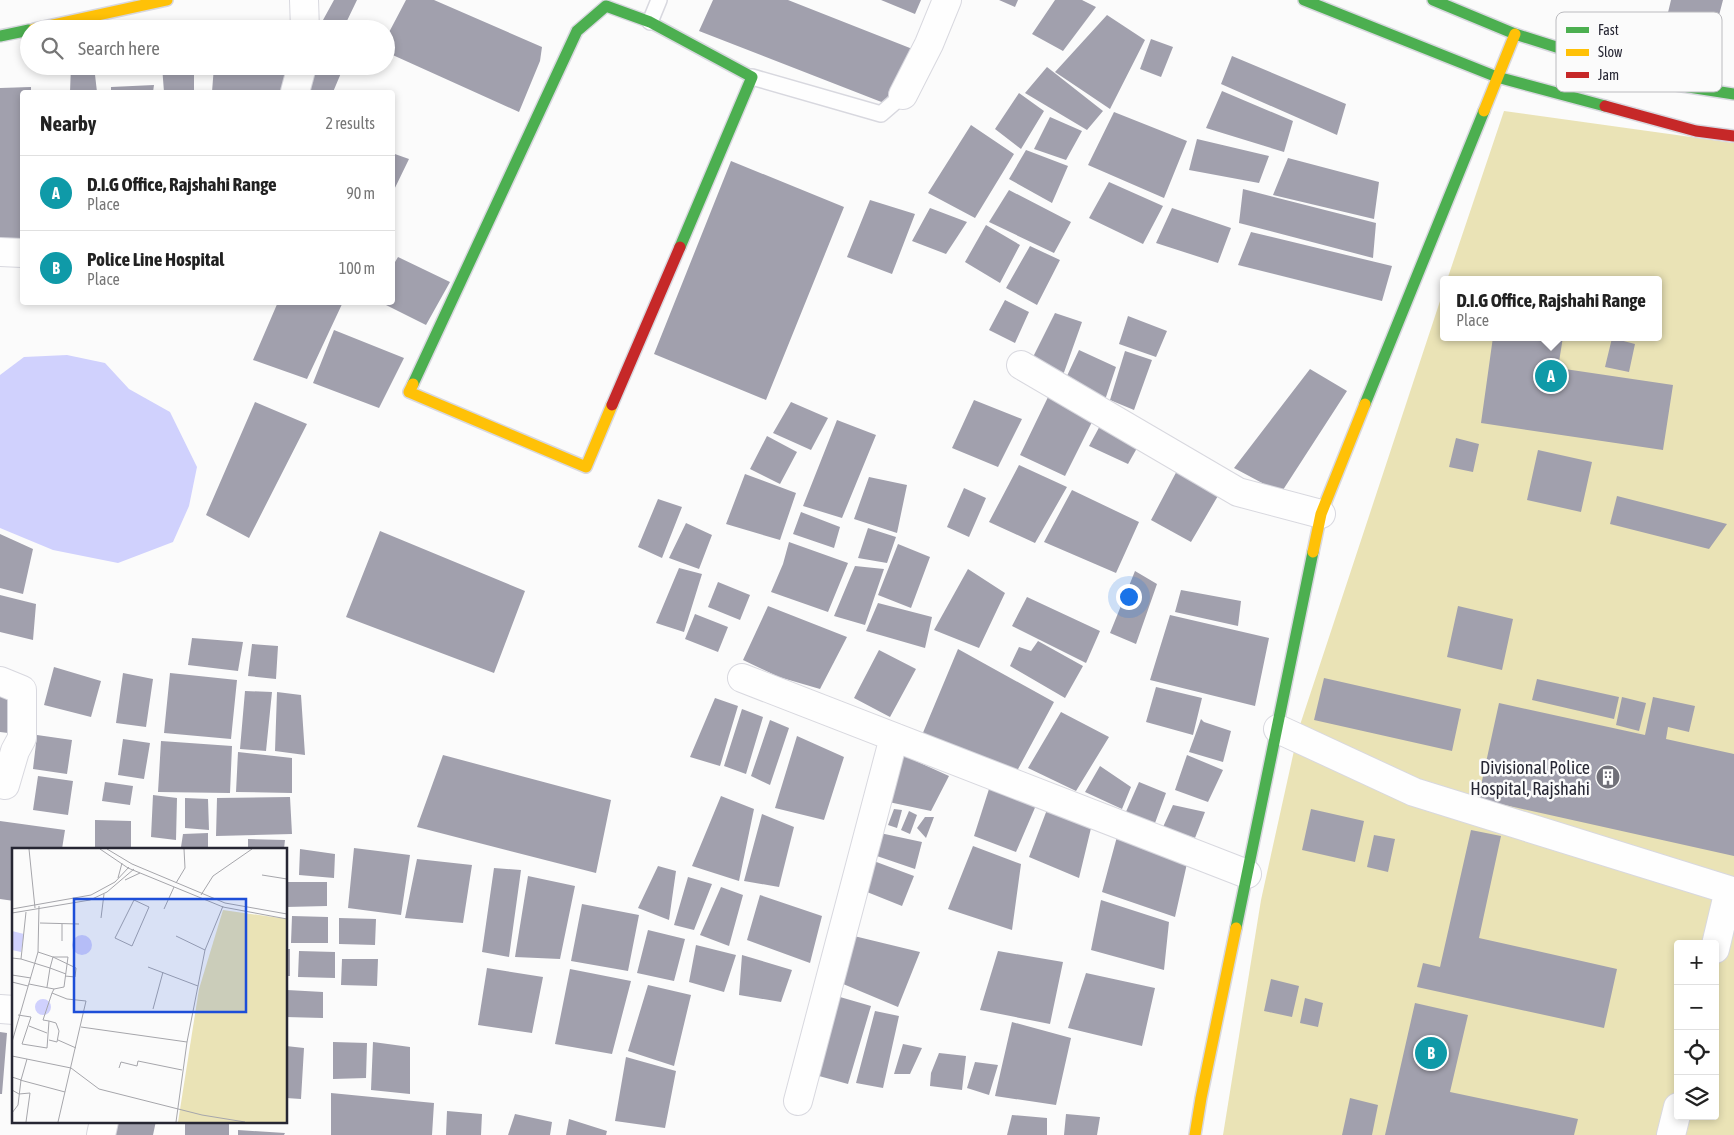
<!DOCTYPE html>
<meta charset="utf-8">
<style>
:root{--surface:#fff;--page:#f2f2f2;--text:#222;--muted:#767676;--line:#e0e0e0;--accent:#717179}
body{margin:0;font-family:"Asap Condensed",sans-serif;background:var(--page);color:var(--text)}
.controls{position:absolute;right:15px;bottom:15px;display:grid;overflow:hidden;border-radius:5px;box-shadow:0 2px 8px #0003}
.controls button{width:45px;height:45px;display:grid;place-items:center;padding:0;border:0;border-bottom:1px solid var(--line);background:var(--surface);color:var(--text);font:25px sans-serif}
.you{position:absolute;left:1128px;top:596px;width:18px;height:18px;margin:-12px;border:4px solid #fff;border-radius:50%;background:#1a73e8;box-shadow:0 0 0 8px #1a73e833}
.badge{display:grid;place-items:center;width:32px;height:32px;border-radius:50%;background:var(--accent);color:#fff;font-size:16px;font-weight:700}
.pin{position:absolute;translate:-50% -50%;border:2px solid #fff;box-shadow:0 1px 5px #0006}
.popup{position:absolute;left:1440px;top:276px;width:222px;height:65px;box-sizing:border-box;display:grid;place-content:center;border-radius:5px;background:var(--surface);filter:drop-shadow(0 1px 4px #0005);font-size:16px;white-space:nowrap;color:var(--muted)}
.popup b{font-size:19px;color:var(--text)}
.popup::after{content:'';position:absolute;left:50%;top:100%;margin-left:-10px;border:10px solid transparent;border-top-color:var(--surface)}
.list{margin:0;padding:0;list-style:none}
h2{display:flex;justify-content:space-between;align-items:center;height:65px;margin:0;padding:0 20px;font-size:21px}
h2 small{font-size:16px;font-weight:400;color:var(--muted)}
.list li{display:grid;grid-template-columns:32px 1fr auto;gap:15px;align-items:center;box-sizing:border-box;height:75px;padding:0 20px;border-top:1px solid var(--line)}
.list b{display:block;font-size:19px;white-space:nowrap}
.list p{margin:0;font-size:16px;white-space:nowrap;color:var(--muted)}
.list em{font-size:16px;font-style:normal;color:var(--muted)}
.icon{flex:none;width:28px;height:28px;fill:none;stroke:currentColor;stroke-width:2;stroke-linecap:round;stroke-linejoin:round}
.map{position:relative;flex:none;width:1734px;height:1135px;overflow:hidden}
.search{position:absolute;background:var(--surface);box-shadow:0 2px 8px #0003;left:20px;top:20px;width:375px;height:55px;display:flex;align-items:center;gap:12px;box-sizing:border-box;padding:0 18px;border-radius:28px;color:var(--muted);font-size:19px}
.panel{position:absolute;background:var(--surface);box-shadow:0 2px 8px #0003;left:20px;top:90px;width:375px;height:215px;border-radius:5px}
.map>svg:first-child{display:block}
</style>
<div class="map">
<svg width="1734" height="1135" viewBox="0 0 1734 1135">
<rect width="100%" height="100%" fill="#fbfbfb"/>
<path fill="#eae3b6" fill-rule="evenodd" d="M1504,111L1734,143V1135H1223L1261,900L1299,728L1443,292L1444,337H1658V280H1447ZM1678,944H1715V1116H1678Z"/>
<path fill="#d0d1fd" d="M67,355L105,363L129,389L170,412L197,467L189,506L173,542L118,563L53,550L0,528V375L24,357Z"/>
<path fill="#a1a0ad" d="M334,0H357L344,27L323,20Z
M406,0H434L542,47L540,61L519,112L386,52V38Z
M713,0H788L915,50L884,103L699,31Z
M881,0H921L915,14Z
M999,0H1018L1015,7Z
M1055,0H1082L1096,7L1063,51L1032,34Z
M1671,0H1723L1705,69L1657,58Z
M1107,15L1145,40L1110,109L1055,72Z
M1151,39L1173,47L1161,77L1140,69Z
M1232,56L1346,104L1337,135L1221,84Z
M71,66H94L97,92H70Z
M162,66H194V92H164Z
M214,66H289L285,92H212Z
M312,66H344L333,92H303Z
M1047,67L1103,111L1087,130L1025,93Z
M154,85L153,92H111V87Z
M31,87V92H22V245H0V88Z
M1222,91L1293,121L1284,152L1206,128Z
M1019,93L1044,111L1021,149L995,129Z
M1114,112L1187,141L1164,198L1088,165Z
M1050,117L1082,131L1066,160L1034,149Z
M971,125L1014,154L975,218L928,193Z
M1197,139L1269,156L1259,183L1189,170Z
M1026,150L1068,166L1052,203L1009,179Z
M392,153L409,159L392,194Z
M1288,158L1379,182L1374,219L1273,195Z
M731,161L844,207L766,400L654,354Z
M1109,182L1163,206L1143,244L1089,218Z
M1243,189L1376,223L1373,258L1239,223Z
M1009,190L1071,222L1054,253L989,222Z
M870,200L915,214L892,274L847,257Z
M930,208L967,222L946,254L912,241Z
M1172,208L1231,228L1218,263L1156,243Z
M986,225L1020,245L1000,283L965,262Z
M1251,232L1392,266L1382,301L1238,265Z
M1030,246L1060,260L1037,305L1006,288Z
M398,257L450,282L426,325L380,302H392V267Z
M1005,300L1029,312L1015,343L989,330Z
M278,302H343L307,379L253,360Z
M1055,313L1082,322L1062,378L1030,363Z
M1128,316L1167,331L1156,357L1119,344Z
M334,330L404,358L379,408L313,383Z
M1493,337H1563L1558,368L1673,385L1663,450L1481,423Z
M1612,338L1635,344L1629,372L1605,367Z
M1079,350L1116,367L1105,400L1066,378Z
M1125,351L1152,360L1134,410L1110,400Z
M1310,369L1347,391L1281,493L1234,468Z
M1049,395L1094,418L1065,476L1020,455Z
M974,400L1022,419L998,467L952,448Z
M255,402L307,424L249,538L206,515Z
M791,402L828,418L811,450L773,433Z
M837,420L876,435L842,518L803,506Z
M1102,422L1141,441L1128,464L1089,446Z
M767,436L797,452L780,484L750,469Z
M1456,438L1479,444L1473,472L1449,467Z
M1538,450L1592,462L1581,512L1527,500Z
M1019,465L1067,487L1035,543L989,522Z
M1180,465L1222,489L1191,542L1151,520Z
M745,474L796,493L780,540L726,524Z
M869,477L907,485L897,533L854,519Z
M964,488L986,498L969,537L947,527Z
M1072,490L1139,522L1116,573L1044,542Z
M1617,496L1727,524L1709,549L1610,524Z
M658,499L682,507L662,558L638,547Z
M801,512L840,527L834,548L793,534Z
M686,523L712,535L699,569L669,558Z
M868,528L896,537L887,563L858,558Z
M380,531L525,591L494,673L346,617Z
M0,534L33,549L23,594L0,588Z
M789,542L848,563L828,612L771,592L783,564Z
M898,544L930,557L911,608L878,595Z
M855,566L884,569L865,625L834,616Z
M679,568L702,574L684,632L656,623Z
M968,569L1005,593L979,648L934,630Z
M1135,571L1157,584L1136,644L1110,633Z
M718,582L750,595L740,620L708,607Z
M1181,590L1241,601L1238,626L1175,612Z
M0,595L36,604L33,640L0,632Z
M1027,597L1100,631L1086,663L1012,626Z
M878,603L932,617L925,648L866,631Z
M768,606L847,637L820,689L779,677L743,660Z
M1458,606L1513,619L1502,670L1447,657Z
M695,614L728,627L718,652L685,639Z
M1170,615L1269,638L1255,706L1150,680Z
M192,638L243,642L238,671L188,665Z
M1038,641L1083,666L1065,698L1010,666L1019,647L1031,651Z
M252,644L278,646L276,679L248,676Z
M958,649L1054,702L1017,771L922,735Z
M879,650L916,669L890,717L854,698Z
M54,667L101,681L91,717L44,705Z
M123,673L153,679L146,727L116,723Z
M170,673L237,680L231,739L164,733Z
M1324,678L1461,709L1452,751L1314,720Z
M1537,679L1619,697L1614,719L1532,700Z
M1156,687L1202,698L1193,735L1146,722Z
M245,691L272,692L266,751L240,749Z
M277,692L301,695L305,755L275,751Z
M0,694L14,695L16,734L0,732Z
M1622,697L1646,703L1639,731L1616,725Z
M1653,697L1695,706L1689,732L1668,727L1666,739L1734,754V856L1478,799L1499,703L1645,735Z
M715,698L738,706L720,766L690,757Z
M742,709L763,717L746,774L724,766Z
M1061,712L1109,737L1076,791L1028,768Z
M1201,719L1204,722L1231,731L1223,762L1189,752Z
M770,720L789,728L770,785L751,776Z
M37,735L72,740L67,774L33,769Z
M797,736L844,757L824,820L775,808Z
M123,739L150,743L144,779L118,775Z
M161,741L232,746L230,793L158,792Z
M238,752L292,758V793L236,792Z
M898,753L949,776L931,811L884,801Z
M443,755L611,800L596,873L417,827Z
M1187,755L1223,770L1208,802L1175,790Z
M1100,766L1131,787L1122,809L1085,792Z
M38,776L73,781L68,815L33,810Z
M105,782L133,786L130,805L102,801Z
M1139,782L1166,793L1155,823L1125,814Z
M989,789L1037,803L1016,852L974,836Z
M153,795L177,798L176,840L151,837Z
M721,796L754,809L739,881L692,866Z
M290,797L292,834L216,836L217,798Z
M185,798L208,799L209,830L185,828Z
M1173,805L1205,812L1195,838L1163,827Z
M1048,807L1092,824L1079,878L1029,857Z
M894,809L902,810L897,828L888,825Z
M1311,809L1364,821L1355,862L1302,850Z
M909,811L917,815L910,834L901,830Z
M762,814L794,827L779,887L744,881Z
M925,817H934L926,838L917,828Z
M95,820L131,821V847H95Z
M0,821L65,830L62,849H14V901L0,899Z
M1471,830L1501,836L1479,938L1617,969L1604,1028L1417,987L1423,963L1440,967Z
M208,833V849L181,847L183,834Z
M880,833L922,842L915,869L871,854Z
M1118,833L1188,859L1175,917L1102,892Z
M1374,835L1395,839L1388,872L1367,867Z
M248,839L285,840L284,849H248Z
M973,846L1021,864L1012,930L948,909Z
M354,848L410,855L401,915L348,908Z
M300,849L335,854L334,878L299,875Z
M863,857L914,876L902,906L852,886Z
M417,859L472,865L463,923L405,918Z
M658,866L676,871L669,920L638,908Z
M494,868L521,870L509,957L482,952Z
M528,876L575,886L560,959L515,957Z
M688,877L712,884L694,930L674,925Z
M286,882H327V906L286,907Z
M721,887L743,895L729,946L700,935Z
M760,895L822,916L810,963L747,940Z
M1101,900L1169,922L1164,970L1091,950Z
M582,904L639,915L628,971L571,961Z
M292,916L328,917V943H291Z
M339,918L376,919L375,945L339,944Z
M648,930L685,939L674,981L637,973Z
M854,936L920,952L898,1007L836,981Z
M696,945L736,955L724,992L689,982Z
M286,949H290V976H286Z
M299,951L335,952V978L298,977Z
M998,951L1063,962L1050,1024L980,1010Z
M742,955L792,970L781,1002L739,995Z
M342,959H378L377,986L341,985Z
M487,968L543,977L532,1033L478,1025Z
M570,969L631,981L612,1054L555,1044Z
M1086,973L1155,988L1142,1046L1068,1028Z
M1271,979L1299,986L1292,1017L1264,1011Z
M648,985L691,995L674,1066L628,1051Z
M287,990L323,992V1018L286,1017Z
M840,997L871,1006L848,1084L819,1076Z
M1305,998L1323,1003L1318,1027L1300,1023Z
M1415,1003L1468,1015L1450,1092L1578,1119L1574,1135H1385Z
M875,1011L899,1016L883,1088L856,1083Z
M1012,1022L1071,1038L1056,1105L995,1096Z
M0,1032L7,1033L2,1094H0Z
M333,1042L367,1043L366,1078L333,1079Z
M373,1042L410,1047V1094L371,1090Z
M903,1044L922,1048L910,1074H894Z
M286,1046L304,1048L301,1099L286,1098Z
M939,1053L966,1056L962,1090L930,1086L931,1073Z
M626,1057L676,1071L665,1128L615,1121Z
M975,1062L998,1065L989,1095L967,1088Z
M331,1093L434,1103L432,1135H331Z
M1350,1098L1378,1105L1372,1135H1342Z
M447,1111L482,1114L481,1135H446Z
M515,1114L552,1122L550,1135H508Z
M1066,1114L1100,1117L1097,1135H1064Z
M1012,1115L1047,1118V1135H1007Z
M569,1119L607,1131L606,1135H566Z
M118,1121H156L153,1135H115Z
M185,1121H229V1135H185Z
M238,1130L285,1133L284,1135H238Z"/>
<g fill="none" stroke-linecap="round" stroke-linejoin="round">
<defs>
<path id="lane" d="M650,22L659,0
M752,77L881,114L903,95"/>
<path id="street" d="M304,0L305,29
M295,92L302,66
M903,95L929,44L947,0
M0,252L22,253
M1021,365L1238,492L1321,514
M742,678L1247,874
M0,681L22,690V738L15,751L5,785L0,784
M1278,729L1414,792L1729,890L1715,949
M0,1009L14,1010
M798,1101L894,737
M101,1135L104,1121
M1671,1135L1678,1107"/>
<path id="fast" d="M1304,0L1497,77L1605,106
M1433,0L1515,34L1676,85L1734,94
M606,6L650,22L752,77L680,247
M0,36L29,30
M413,384L577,31L606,6
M1365,404L1484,111
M1236,928L1313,552"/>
<path id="slow" d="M34,29L167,0
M1484,111L1515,34
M413,384L409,392L586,467L612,405
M1313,552L1321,514L1365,404
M1195,1135L1201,1098L1236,928"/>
<path id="jam" d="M1605,106L1696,131L1734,136
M612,405L680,247"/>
</defs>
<use href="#lane" stroke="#d8d8df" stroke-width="18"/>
<use href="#street" stroke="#d8d8df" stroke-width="30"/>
<use href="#fast" stroke="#d8d8df" stroke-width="14"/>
<use href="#slow" stroke="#d8d8df" stroke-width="14"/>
<use href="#jam" stroke="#d8d8df" stroke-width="14"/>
<use href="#lane" stroke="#fefefe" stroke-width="15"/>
<use href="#street" stroke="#fefefe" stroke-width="28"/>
<use href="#fast" stroke="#4caf50" stroke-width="11"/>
<use href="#slow" stroke="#ffc107" stroke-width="11"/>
<use href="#jam" stroke="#c62828" stroke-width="11"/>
</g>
<defs>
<symbol id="building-disc" viewBox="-11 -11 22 22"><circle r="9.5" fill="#717179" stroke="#fbfbfb"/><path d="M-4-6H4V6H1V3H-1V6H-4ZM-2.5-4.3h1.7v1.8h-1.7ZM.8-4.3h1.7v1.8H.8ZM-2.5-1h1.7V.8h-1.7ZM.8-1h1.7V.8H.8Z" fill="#fff"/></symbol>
</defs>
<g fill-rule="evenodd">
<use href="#building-disc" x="1594" y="763" width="28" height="28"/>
</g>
<g text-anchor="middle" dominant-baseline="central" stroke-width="5" stroke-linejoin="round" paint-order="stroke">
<g font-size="18" fill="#262633" stroke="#fbfbfb" text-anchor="end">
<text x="1590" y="767">Divisional Police<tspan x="1590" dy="21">Hospital, Rajshahi</tspan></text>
</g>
</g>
<g transform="translate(12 848)">
<rect width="275" height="275" fill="#fbfbfb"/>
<path d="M211,62L275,71V274H166L187,141Z" fill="#eae3b6"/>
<path d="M0,83L12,86L9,104L0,102ZM60 97a10 10 0 1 1 20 0a10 10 0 1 1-20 0ZM23 159a8 8 0 1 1 16 0a8 8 0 1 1-16 0Z" fill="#d0d1fd"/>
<path fill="none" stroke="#a6a6ab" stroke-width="1" d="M17,1L23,60M88,1L116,20L211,59L275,71M95,1L120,16L213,55L275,66M250,27L275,31M106,30L110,15M113,32L128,25M164,35L173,20L172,1M189,47L201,28L240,1M122,52L137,59L120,98L103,90ZM0,61L79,47L103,34L117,19M152,61L162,39M0,65L78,52L95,44L122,21M89,70L92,46M28,75L67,76M164,88L193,102M50,93V76M41,109H56L52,139L42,141L40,145L55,151L74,153L46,274M41,109L64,120L63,129L53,128M0,110L9,111L14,64M9,111L38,120L41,109L26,104M136,119L186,138M0,127L19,130M0,134L16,138M17,136L42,141M35,139L38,120L54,126M141,161L151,124M6,167L19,169L10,196L35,200L37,173L31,172L40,145M17,178L35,185M69,179L175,194M37,192L45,194L47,183L44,175L37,173M46,192L64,200M0,194L26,104L27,58M0,208L59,220L87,241L190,267L233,274M107,220L109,214L125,218L126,213L170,222M0,229L9,232L15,211M8,232L53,244M0,242L7,246L18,245L14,274M0,265L6,257L9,232M164,274L175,194L193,102L211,58"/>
<path fill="#1d4ed8" fill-opacity="0.15" stroke="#1d4ed8" stroke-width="2.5" d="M62,51H234V164H62Z"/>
<rect width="275" height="275" fill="none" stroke="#262633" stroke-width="2.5"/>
</g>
<rect x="1556" y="12" width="166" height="80" rx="8" fill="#fbfbfb" stroke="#bbbbbf" stroke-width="1"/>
<rect x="1566" y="27" width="23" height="6" fill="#4caf50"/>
<rect x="1566" y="49" width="23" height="7" fill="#ffc107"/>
<rect x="1566" y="72" width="23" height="6" fill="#c62828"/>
<g font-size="14" fill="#262633">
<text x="1598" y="35">Fast</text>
<text x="1598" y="57">Slow</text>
<text x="1598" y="80">Jam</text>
</g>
</svg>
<div class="controls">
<button>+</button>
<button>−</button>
<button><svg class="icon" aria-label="locate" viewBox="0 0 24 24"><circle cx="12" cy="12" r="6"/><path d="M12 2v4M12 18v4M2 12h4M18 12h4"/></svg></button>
<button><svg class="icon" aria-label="layers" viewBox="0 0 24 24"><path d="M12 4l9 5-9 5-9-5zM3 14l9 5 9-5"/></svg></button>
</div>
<div class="you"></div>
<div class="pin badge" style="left:1551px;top:376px;background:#0f9aa8">A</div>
<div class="popup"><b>D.I.G Office, Rajshahi Range</b>Place</div>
<div class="pin badge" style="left:1431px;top:1053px;background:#0f9aa8">B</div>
<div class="search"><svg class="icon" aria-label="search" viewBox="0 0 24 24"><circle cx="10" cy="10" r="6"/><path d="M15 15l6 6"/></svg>Search here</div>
<section class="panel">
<h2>Nearby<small>2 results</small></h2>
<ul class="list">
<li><span class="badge" style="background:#0f9aa8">A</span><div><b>D.I.G Office, Rajshahi Range</b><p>Place</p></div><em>90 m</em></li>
<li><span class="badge" style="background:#0f9aa8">B</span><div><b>Police Line Hospital</b><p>Place</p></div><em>100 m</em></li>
</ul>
</section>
</div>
